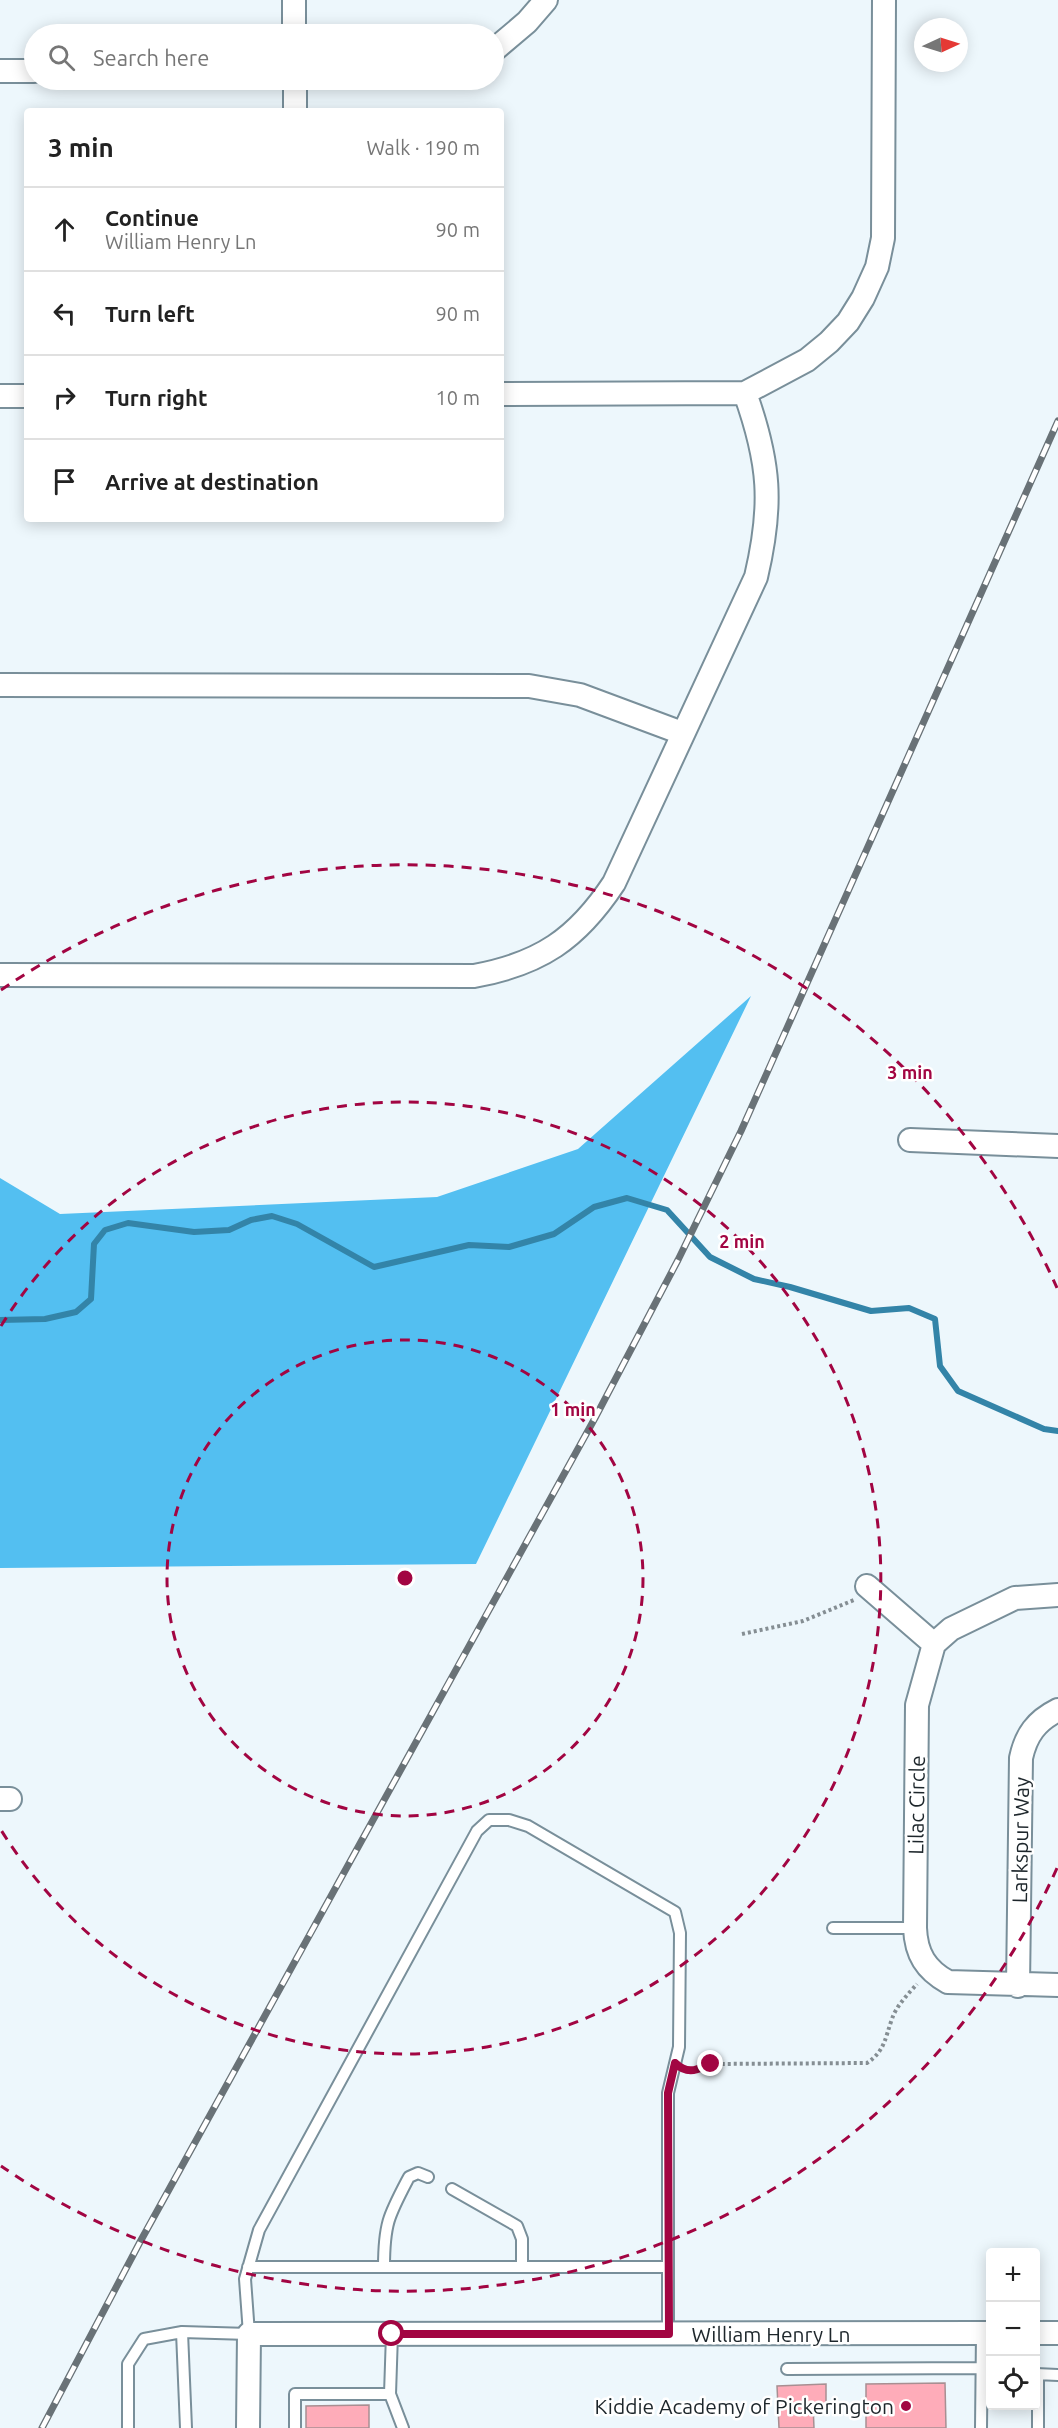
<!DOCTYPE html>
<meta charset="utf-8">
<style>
:root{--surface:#fff;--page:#f2f2f2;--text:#222;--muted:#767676;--line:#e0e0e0}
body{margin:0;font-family:Ubuntu,sans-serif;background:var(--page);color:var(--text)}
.controls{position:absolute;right:18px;bottom:18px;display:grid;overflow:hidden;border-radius:6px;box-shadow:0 3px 15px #0003}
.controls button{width:54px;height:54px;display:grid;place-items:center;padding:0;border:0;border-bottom:2px solid var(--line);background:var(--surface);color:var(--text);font:30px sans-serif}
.compass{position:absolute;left:914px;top:18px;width:54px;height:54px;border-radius:50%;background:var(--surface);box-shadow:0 3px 15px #0003;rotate:86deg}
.stop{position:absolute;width:18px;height:18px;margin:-14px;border:4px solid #a20542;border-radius:50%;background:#fff}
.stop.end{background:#a20542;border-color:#fff;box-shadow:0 2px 6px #0008}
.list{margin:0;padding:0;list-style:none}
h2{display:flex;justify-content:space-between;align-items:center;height:78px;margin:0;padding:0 24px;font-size:26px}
h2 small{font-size:20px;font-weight:400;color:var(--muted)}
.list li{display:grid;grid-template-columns:39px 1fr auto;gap:18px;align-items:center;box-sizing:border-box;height:84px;padding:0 24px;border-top:2px solid var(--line)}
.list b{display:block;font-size:22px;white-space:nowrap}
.list p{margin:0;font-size:20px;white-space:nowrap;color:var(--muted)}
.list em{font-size:20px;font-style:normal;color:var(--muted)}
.icon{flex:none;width:33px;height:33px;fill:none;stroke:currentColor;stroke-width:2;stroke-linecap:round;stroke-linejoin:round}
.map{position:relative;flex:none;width:1058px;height:2428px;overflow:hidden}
.search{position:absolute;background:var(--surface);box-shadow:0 3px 15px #0003;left:24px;top:24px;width:480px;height:66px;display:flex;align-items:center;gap:15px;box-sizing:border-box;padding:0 21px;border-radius:33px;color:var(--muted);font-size:22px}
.panel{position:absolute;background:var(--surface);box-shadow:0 3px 15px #0003;left:24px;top:108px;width:480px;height:414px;border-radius:6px}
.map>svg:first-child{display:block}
</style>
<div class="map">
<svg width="1058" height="2428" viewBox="0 0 1058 2428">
<rect width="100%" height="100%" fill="#edf7fc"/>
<path fill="#53bff1" d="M751,996L476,1564L0,1568V1178L60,1214L437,1197L578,1149Z"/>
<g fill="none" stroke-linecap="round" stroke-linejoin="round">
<path stroke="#3384a8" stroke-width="6" d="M0,1320L45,1319L76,1312L91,1299L94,1244L105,1230L128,1223L194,1232L229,1230L251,1220L272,1216L297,1224L374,1267L469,1245L509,1247L554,1234L594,1207L627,1198L667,1210L710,1257L754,1279L790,1287L871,1311L909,1308L935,1319L940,1366L958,1391L1044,1429L1058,1431"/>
</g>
<path fill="#feacb9" stroke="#a88f92" stroke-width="1.5" d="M945,2383L946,2428H866V2384Z
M826,2384V2404H813L814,2428H779L777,2386Z
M369,2405V2428H306V2406Z"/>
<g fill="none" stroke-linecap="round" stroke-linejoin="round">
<defs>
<path id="service" d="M833,1928H915
M452,2189L517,2226L522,2239V2267
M248,2267H668
M384,2267C384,2223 389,2215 409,2177L418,2173L428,2177
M182,2332L186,2428
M392,2334L390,2394L403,2428
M787,2369L981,2368L990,2371
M1036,2374L1058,2375
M1038,2374V2428
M128,2428V2364L144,2339L182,2332L249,2334L245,2279L259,2230L477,1831L489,1820H509L528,1826L675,1912L680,1933L679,2047L668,2093V2334
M295,2428V2394H390
M981,2428L982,2333"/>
<path id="minor" d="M294,0V34
M494,50L527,22L546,0
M0,71H34
M295,80V111
M501,394L745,393L807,360L829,342L848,322L863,298L877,267L883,238L884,0
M0,396H27
M0,685L529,686L580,695L682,733
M0,975L474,976C540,964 577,939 614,883L756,577C773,505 770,463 745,393
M910,1140L1058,1146
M867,1586L934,1644
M1058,1595L1015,1598L951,1629L934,1644L917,1705L915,1928C916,1954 926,1970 948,1982L1058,1985
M0,1799H10
M1018,1986L1021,1758C1026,1735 1036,1721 1058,1710
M1036,2333H1058
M248,2428L249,2334L990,2333"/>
</defs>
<use href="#service" stroke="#798f9a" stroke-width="14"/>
<use href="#minor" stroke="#798f9a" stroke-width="26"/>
<path stroke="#858e93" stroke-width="4" stroke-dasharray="3 3" stroke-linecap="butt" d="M742,1634L803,1621L854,1600
M687,2072L712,2064L867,2063C885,2051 885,2038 892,2019C896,2006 909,1993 917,1984"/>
<use href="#service" stroke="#fff" stroke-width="10"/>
<use href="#minor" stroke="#fff" stroke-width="22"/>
<defs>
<path id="rail" d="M42,2428L140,2242L595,1418L678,1260L741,1131L1058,421"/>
</defs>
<use href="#rail" stroke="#697277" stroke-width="7"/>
<use href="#rail" stroke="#fff" stroke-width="4.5" stroke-dasharray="14" stroke-linecap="butt"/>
</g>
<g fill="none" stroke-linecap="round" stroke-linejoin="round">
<path stroke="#a20542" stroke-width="8" d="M392,2334H669L668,2093L675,2063C688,2075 696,2070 711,2064"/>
</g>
<g fill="none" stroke="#a20542" stroke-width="3" stroke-dasharray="10 8">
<circle cx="405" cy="1578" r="238"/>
<path d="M1 1326A476 476 0 1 1 1 1830"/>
<path d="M1057 1868A714 714 0 0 1 1 2166M1 990A714 714 0 0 1 1057 1288"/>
</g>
<circle fill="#a20542" stroke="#fff" stroke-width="2" cx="906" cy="2406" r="6"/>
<g text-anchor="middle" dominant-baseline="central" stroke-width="5" stroke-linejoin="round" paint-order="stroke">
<g font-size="21" fill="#1d262b" stroke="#fff">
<text transform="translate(916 1805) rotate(-89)">Lilac Circle</text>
<text transform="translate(1020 1840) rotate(-89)">Larkspur Way</text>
<text x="771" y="2334">William Henry Ln</text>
</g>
<g font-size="21" fill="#1d262b" stroke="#fff" text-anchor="end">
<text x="894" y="2406">Kiddie Academy of Pickerington</text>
</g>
</g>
<circle cx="405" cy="1578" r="9" fill="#a20542" stroke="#fff" stroke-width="3"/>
<g font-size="18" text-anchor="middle" font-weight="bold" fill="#a20542" stroke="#fff" stroke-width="5" stroke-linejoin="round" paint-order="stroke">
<text x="910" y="1079">3 min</text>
<text x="742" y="1248">2 min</text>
<text x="573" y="1416">1 min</text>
</g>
</svg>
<div class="controls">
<button>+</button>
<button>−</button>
<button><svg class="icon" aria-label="locate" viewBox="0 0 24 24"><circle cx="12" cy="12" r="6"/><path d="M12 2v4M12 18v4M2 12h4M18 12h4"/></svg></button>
</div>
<svg class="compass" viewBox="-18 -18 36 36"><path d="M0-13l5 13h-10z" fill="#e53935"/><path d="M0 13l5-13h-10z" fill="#767676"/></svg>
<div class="stop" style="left:392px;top:2334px"></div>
<div class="stop end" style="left:711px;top:2064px"></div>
<div class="search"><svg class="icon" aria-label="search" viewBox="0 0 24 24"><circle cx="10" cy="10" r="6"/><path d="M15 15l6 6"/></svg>Search here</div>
<section class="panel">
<h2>3 min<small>Walk · 190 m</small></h2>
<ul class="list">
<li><svg class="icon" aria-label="ahead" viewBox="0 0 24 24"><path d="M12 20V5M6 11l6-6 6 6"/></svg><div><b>Continue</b><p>William Henry Ln</p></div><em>90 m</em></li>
<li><svg class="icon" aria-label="left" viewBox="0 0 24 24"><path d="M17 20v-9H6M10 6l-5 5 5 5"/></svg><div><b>Turn left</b></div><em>90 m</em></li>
<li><svg class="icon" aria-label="right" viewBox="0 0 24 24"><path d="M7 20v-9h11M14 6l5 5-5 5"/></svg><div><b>Turn right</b></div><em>10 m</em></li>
<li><svg class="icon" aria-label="arrive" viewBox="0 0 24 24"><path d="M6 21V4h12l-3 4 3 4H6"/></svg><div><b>Arrive at destination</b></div></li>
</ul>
</section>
</div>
